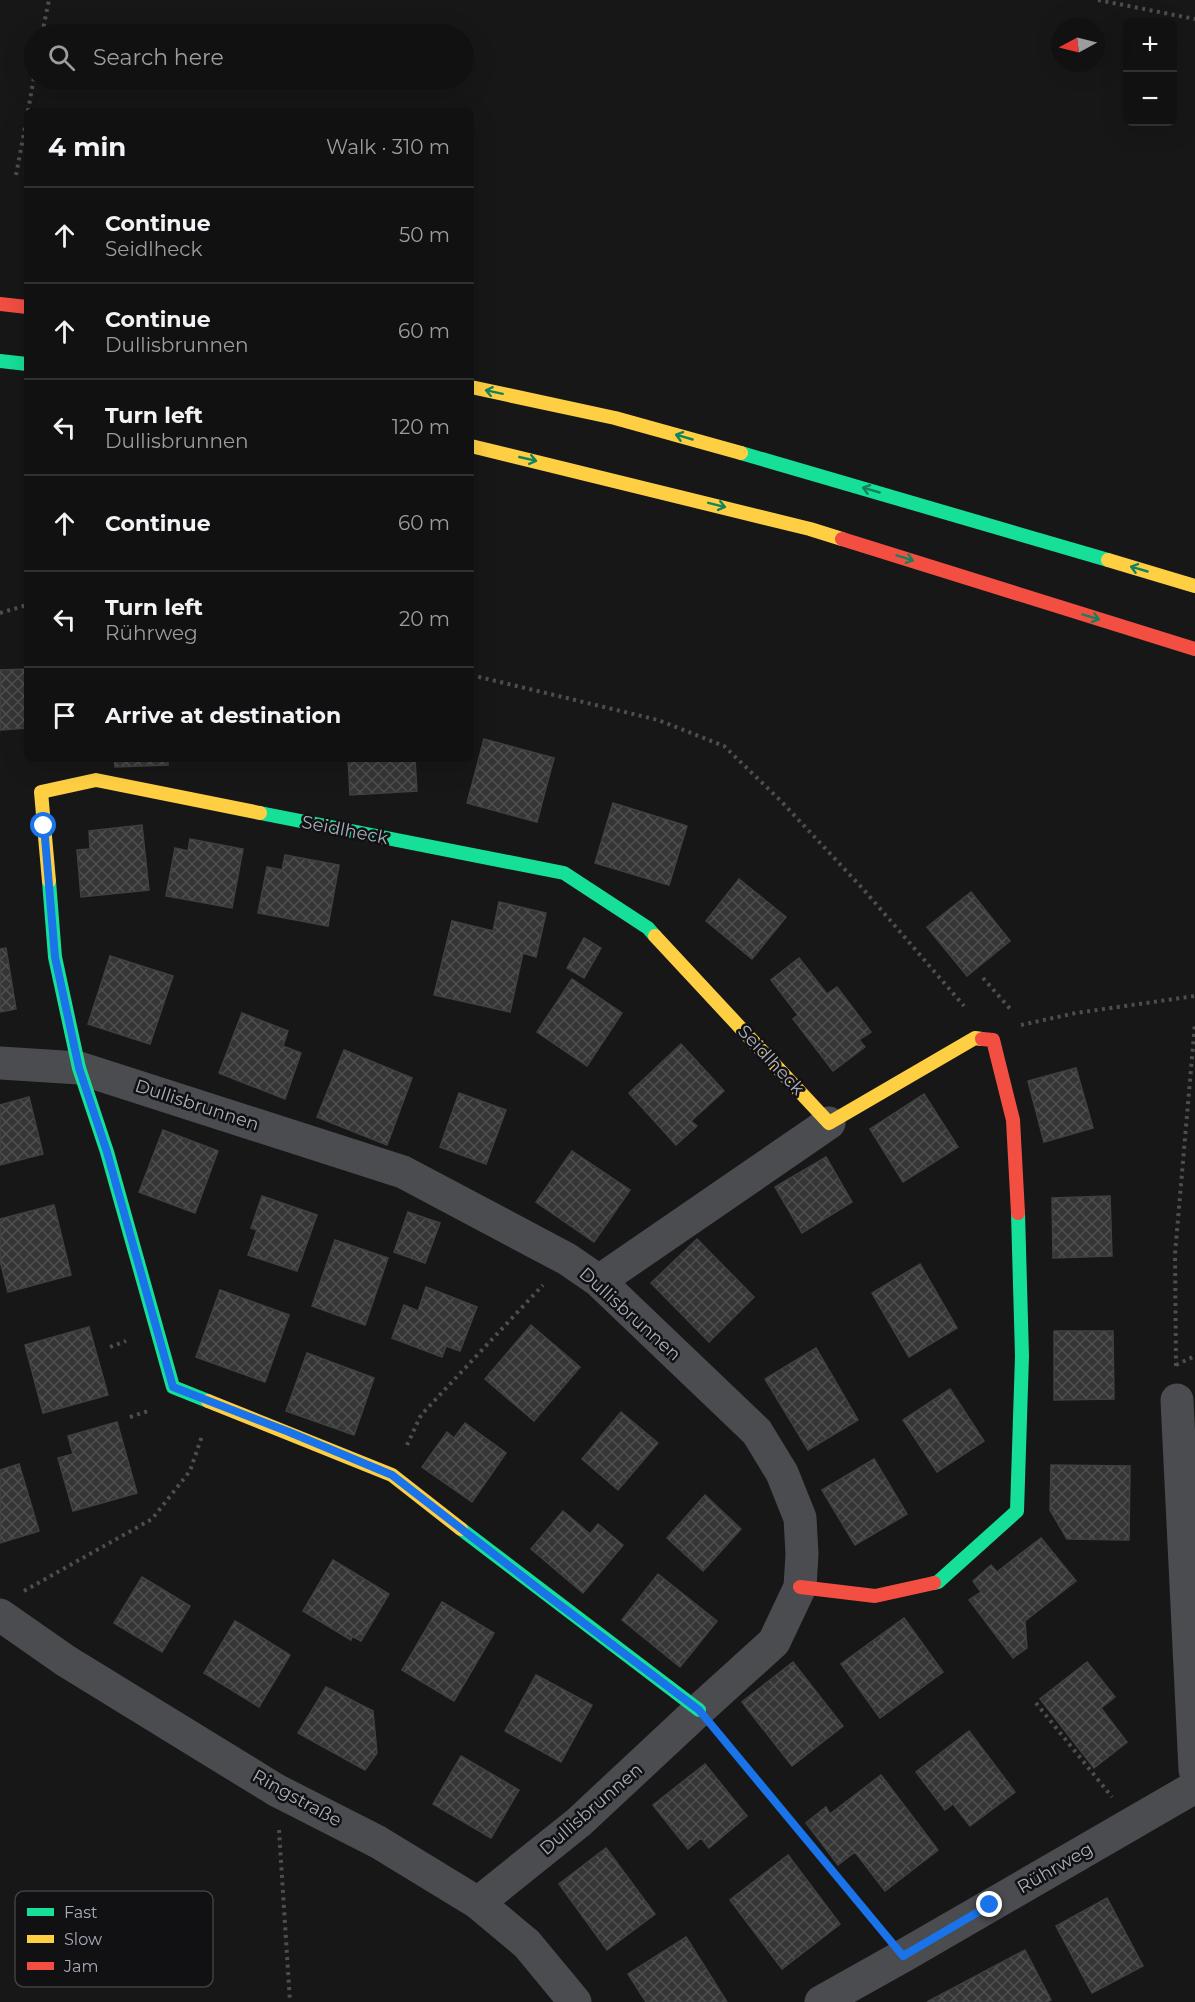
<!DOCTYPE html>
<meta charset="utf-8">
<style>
:root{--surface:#111;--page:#1a1a1a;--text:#f1f3f6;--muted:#9c9d9f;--line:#303131}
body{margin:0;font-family:Montserrat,sans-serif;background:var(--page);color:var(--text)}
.controls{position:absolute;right:18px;top:18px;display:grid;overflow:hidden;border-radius:9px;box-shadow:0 6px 24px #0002}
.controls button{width:54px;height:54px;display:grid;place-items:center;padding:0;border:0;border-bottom:2px solid var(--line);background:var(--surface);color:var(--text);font:30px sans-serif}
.compass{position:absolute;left:1051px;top:18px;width:54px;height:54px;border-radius:50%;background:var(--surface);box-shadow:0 6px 24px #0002;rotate:263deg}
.stop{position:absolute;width:18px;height:18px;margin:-14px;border:4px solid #1a73e8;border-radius:50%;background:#fff}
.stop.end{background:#1a73e8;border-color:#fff;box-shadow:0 2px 6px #0008}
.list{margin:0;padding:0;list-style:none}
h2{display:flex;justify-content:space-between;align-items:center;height:78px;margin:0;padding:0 24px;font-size:26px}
h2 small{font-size:20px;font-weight:400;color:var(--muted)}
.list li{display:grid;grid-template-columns:39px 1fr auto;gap:18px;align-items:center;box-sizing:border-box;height:96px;padding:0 24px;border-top:2px solid var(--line)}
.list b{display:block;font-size:22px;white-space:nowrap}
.list p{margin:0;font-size:20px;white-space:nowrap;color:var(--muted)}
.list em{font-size:20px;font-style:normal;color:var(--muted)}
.icon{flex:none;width:33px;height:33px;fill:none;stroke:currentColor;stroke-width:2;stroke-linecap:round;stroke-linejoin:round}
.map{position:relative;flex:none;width:1195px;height:2002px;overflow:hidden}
.search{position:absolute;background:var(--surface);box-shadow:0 6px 24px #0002;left:24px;top:24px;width:450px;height:66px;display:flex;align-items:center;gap:15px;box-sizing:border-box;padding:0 21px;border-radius:33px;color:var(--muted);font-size:22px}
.panel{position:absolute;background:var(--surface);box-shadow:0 6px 24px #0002;left:24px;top:108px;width:450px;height:654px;border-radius:9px}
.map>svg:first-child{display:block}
</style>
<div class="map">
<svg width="1195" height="2002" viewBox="0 0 1195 2002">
<defs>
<pattern id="building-cross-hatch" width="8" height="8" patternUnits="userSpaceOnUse" patternTransform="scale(1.5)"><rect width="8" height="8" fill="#353536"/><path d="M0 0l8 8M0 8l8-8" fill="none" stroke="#4f5051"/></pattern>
</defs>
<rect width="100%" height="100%" fill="#171717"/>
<path fill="url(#building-cross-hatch)" stroke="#3f4043" stroke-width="1.5" d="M27,669V728L0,730V670Z
M484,739L554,758L537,822L467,803Z
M114,759H168V765L115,767Z
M348,759H415L417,791L350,795Z
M613,803L687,826L669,885L595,863Z
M142,825L149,890L81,897L77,850L90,849L89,831Z
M190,839L243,849L232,908L166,896L175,848L188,851Z
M285,855L339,865L328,926L258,913L267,867L282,870Z
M739,879L786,917L752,959L706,921Z
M971,892L1010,941L967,976L927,927Z
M499,902L546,913L536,957L523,953L510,1012L434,995L452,921L493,931Z
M584,938L601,948L584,978L567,968Z
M6,948L16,1009L0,1012V949Z
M110,956L173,976L150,1044L88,1024Z
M799,958L827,994L837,987L871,1032L859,1040L865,1047L833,1071L793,1019L798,1015L771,980Z
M572,979L622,1013L587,1066L537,1032Z
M242,1013L288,1031L283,1046L301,1053L285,1099L219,1073Z
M681,1044L724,1091L691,1121L697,1126L676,1145L629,1093Z
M344,1050L412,1078L387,1145L317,1117Z
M1076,1068L1093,1128L1044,1142L1028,1081Z
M459,1093L506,1110L486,1164L440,1147Z
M924,1094L958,1147L903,1182L870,1129Z
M29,1097L43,1154L0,1165V1105Z
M163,1130L218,1151L195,1213L139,1192Z
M572,1151L630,1190L594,1242L536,1202Z
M826,1157L852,1202L802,1233L775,1187Z
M262,1196L317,1215L297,1271L248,1255L257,1230L251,1228Z
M1110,1196L1112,1256L1053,1258L1052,1198Z
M54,1205L71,1275L8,1292L0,1261V1219Z
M408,1212L440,1223L425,1263L394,1252Z
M697,1239L754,1297L709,1342L651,1283Z
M335,1240L388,1258L365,1325L312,1306Z
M920,1264L957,1328L909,1357L872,1293Z
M426,1287L477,1307L460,1351L446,1346L442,1357L392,1338L404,1305L418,1311Z
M220,1290L289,1315L265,1382L196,1357Z
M531,1325L580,1367L534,1421L485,1379Z
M89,1327L108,1395L43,1413L25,1345Z
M1054,1331H1113L1114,1399L1054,1400Z
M816,1348L858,1420L808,1450L765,1379Z
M307,1353L374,1378L354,1435L286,1411Z
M950,1389L984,1441L937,1472L903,1420Z
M621,1412L658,1443L618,1490L582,1459Z
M117,1422L137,1493L73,1511L58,1458L73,1454L68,1436Z
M465,1423L506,1453L472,1502L422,1467L447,1432L454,1438Z
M874,1459L907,1514L855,1545L822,1490Z
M19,1464L39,1531L0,1543V1470Z
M1051,1465L1130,1466L1129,1540L1067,1539L1050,1510Z
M705,1495L741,1529L703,1571L667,1538Z
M563,1511L590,1534L598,1524L623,1545L583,1593L531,1549Z
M1041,1538L1076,1581L1025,1621L1027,1648L1013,1658L969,1600L981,1592L973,1581L991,1565L997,1572Z
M333,1560L389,1594L361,1641L352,1636L351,1640L303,1611Z
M658,1574L717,1621L680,1667L622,1620Z
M142,1577L190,1606L162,1652L114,1623Z
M442,1602L494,1633L454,1701L402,1670Z
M904,1618L943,1672L880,1718L841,1664Z
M235,1621L290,1655L259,1707L204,1673Z
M793,1662L843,1726L792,1766L742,1702Z
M1087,1662L1115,1697L1101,1708L1127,1742L1094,1768L1040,1699Z
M536,1675L592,1705L561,1762L505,1731Z
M326,1687L373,1711L377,1753L365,1770L298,1733Z
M969,1731L1015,1792L970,1826L953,1804L945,1810L916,1772Z
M461,1756L519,1790L491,1838L433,1804Z
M705,1764L747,1816L709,1848L701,1838L688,1849L653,1805Z
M881,1775L938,1850L885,1891L855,1852L838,1865L806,1823L826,1807L830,1814Z
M606,1848L655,1914L607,1950L559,1884Z
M788,1855L840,1924L782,1969L730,1900Z
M1107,1898L1143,1966L1092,1993L1056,1926Z
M686,1937L727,2002H646L628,1974Z
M1025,1950L1051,2000L1047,2002H927Z"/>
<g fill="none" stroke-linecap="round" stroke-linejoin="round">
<path stroke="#4d4e52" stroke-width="4" stroke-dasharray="3 4.5" stroke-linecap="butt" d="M1098,0L1195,19
M42,34L49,0
M28,111L34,77
M16,175L27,117
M0,613L27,605
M471,675L658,720L724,746L780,800L864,890L964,1006
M983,978L1012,1011
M1021,1025L1076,1013L1195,996
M110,1347L126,1341
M1176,1365L1195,1356
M1176,1366L1175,1254L1195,1023
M130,1417L151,1410
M407,1445L421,1415L543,1285
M24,1591L152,1519L190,1471L202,1436
M1036,1703L1112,1797
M720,1735L881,1930
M279,1830L290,2002"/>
<path stroke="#4b4c50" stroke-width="33" d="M0,1063L79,1068L403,1172L567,1259L599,1281L757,1432L782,1473L800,1518L802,1554L800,1587L774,1642L699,1710L579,1822L478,1903
M599,1281L829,1123
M1177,1400L1195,1770
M0,1615L66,1661L276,1790L378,1842L478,1903L527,1944L575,2002
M821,2002L903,1956L1195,1787"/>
<path stroke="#16e098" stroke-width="14" d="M0,361L27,364
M741,453L1108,560
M260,813L564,873L648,928L655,936
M49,881L55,957L79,1068L107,1152L173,1387L208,1401
M461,1529L699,1710
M934,1583L938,1582L1017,1511L1022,1356L1018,1213"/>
<path stroke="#ffcf43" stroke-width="14" d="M471,387L615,418L741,453
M471,446L810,529L842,539
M1108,560L1195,586
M49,881L41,792L96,780L260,813
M655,936L829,1123L975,1038L982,1039
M208,1401L392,1475L461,1529"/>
<path stroke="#f24e42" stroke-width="14" d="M0,304L27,307
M842,539L1195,649
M982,1039L993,1040L1013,1120L1018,1213
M800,1587L875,1596L934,1583"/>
</g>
<defs><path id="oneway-shaft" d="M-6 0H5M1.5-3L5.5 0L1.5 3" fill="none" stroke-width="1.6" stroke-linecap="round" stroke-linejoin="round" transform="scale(1.5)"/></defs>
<g stroke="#14835c">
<use href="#oneway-shaft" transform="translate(494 392) rotate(-168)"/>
<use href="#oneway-shaft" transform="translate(684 437) rotate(-164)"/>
<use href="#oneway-shaft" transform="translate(528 459) rotate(13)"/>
<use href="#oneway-shaft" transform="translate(871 490) rotate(-164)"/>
<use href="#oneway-shaft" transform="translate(717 505) rotate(14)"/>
<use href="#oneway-shaft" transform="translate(905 558) rotate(17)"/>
<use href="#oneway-shaft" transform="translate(1139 569) rotate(-164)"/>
<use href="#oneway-shaft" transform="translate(1091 617) rotate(17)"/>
</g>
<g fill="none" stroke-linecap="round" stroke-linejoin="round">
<path stroke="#1a73e8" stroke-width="8" d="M44,826L55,957L79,1068L107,1152L173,1387L289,1432L392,1475L544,1593L699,1710L903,1956L990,1905"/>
</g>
<g text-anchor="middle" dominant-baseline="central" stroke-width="5" stroke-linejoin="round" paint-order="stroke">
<g font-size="18" fill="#a8adb8" stroke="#111113">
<text transform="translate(345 830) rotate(11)">Seidlheck</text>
<text transform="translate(771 1060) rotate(47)">Seidlheck</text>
<text transform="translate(197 1105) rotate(18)">Dullisbrunnen</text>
<text transform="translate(630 1314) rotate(42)">Dullisbrunnen</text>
<text transform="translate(297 1798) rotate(29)">Ringstraße</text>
<text transform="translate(591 1809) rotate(-41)">Dullisbrunnen</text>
<text transform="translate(1055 1868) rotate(-30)">Rührweg</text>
</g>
</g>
<rect x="15" y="1891" width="198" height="96" rx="9" fill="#111113" stroke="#3e4045" stroke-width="1.5"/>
<rect x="27" y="1908" width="27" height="8" fill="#16e098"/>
<rect x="27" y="1935" width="27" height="8" fill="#ffcf43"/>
<rect x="27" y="1962" width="27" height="8" fill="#f24e42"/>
<g font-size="16" fill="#a8adb8">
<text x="64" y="1918">Fast</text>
<text x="64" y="1945">Slow</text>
<text x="64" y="1972">Jam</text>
</g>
</svg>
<div class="controls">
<button>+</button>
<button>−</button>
</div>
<svg class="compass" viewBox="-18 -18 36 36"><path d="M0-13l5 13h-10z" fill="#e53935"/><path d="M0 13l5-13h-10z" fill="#9c9d9f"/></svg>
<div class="stop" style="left:44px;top:826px"></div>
<div class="stop end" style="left:990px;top:1905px"></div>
<div class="search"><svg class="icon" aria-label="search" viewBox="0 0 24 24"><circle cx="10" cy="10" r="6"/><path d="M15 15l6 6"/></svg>Search here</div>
<section class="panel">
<h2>4 min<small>Walk · 310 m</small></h2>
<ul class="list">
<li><svg class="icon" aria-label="ahead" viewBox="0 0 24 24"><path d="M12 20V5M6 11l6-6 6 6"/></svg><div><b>Continue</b><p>Seidlheck</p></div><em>50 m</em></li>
<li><svg class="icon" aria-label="ahead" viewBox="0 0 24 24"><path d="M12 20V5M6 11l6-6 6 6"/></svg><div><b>Continue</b><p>Dullisbrunnen</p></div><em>60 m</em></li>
<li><svg class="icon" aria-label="left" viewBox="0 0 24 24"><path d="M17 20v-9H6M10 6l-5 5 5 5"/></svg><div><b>Turn left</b><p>Dullisbrunnen</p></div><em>120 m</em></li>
<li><svg class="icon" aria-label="ahead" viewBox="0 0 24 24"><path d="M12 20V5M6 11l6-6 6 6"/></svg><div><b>Continue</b></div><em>60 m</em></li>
<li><svg class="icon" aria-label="left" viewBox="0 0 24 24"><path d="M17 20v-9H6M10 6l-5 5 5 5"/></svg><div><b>Turn left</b><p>Rührweg</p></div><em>20 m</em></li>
<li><svg class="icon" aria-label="arrive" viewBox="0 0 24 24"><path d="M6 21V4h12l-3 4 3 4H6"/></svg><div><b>Arrive at destination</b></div></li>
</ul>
</section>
</div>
